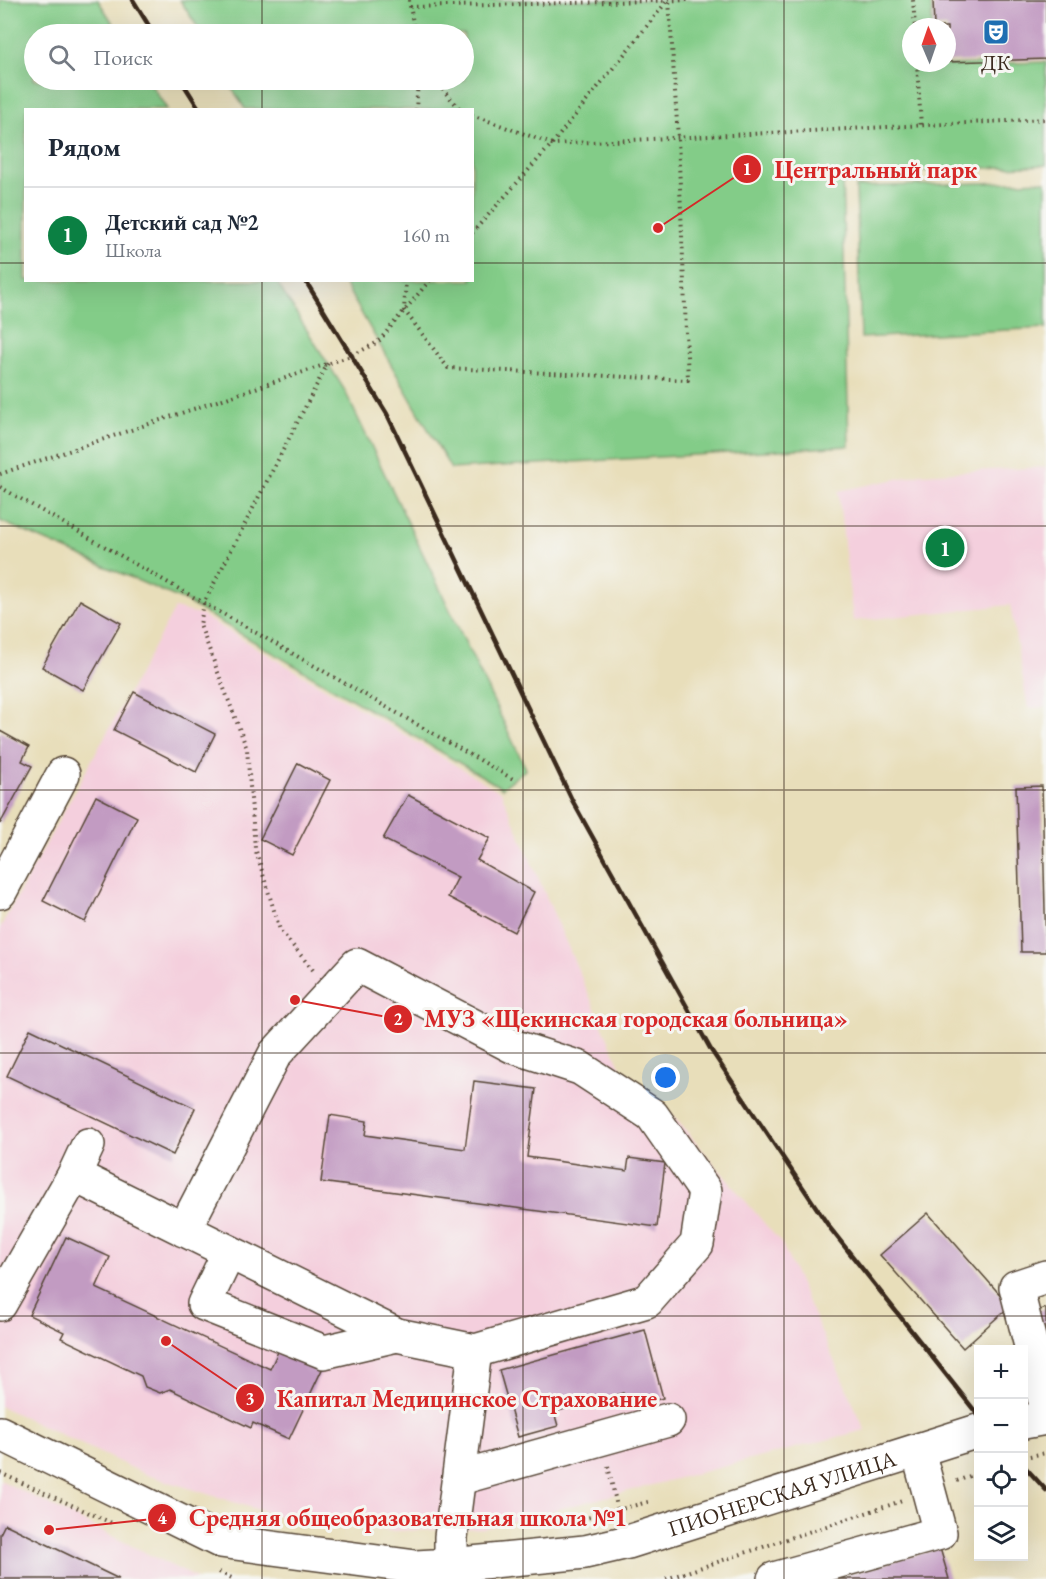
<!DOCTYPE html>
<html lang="ru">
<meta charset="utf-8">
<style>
:root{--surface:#fff;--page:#f6f6f7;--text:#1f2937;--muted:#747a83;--line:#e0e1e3;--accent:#0b8043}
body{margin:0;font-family:"EB Garamond",serif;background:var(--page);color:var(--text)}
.controls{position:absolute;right:18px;bottom:18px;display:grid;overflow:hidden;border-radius:0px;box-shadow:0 6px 24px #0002}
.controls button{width:54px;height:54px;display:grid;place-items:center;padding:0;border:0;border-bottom:2px solid var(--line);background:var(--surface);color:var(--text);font:30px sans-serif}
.compass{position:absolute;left:902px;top:18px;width:54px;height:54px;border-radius:50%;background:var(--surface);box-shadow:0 6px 24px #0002;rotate:358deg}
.you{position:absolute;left:666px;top:1078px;width:21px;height:21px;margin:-15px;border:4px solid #fff;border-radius:50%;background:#1a73e8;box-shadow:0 0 0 9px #1a73e833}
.badge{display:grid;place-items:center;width:39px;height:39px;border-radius:50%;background:var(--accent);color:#fff;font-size:20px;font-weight:700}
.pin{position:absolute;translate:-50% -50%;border:3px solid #fff;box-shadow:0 2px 6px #0006}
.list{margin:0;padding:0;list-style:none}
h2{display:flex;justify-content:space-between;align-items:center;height:78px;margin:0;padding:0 24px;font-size:26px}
h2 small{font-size:20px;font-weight:400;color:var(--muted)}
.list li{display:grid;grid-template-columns:39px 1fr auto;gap:18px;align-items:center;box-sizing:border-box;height:96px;padding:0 24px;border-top:2px solid var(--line)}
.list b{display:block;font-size:22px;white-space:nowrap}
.list p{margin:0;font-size:20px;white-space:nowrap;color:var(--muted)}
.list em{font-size:20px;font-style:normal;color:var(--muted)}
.icon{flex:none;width:33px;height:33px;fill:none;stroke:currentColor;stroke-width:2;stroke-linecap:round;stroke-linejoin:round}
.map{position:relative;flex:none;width:1046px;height:1579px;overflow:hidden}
.search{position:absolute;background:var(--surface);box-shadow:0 6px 24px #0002;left:24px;top:24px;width:450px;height:66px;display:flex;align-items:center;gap:15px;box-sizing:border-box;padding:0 21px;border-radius:33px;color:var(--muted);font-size:22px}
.panel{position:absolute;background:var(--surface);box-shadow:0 6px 24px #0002;left:24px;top:108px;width:450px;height:174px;border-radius:0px}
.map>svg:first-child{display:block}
</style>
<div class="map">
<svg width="1046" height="1579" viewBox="0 0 1046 1579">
<rect width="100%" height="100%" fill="#f6f6f2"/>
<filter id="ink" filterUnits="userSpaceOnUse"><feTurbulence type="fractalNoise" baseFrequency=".0167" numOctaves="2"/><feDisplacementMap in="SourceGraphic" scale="12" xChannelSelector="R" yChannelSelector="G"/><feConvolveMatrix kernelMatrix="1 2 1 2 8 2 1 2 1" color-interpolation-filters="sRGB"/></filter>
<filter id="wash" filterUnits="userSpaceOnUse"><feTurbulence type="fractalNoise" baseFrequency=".008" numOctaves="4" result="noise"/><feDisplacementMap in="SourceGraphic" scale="24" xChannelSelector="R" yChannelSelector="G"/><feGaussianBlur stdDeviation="1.35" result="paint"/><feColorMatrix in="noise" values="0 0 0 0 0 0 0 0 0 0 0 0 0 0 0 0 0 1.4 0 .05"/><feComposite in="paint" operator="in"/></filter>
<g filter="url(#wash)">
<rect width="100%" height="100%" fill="#e8deba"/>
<path fill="#f4cfdd" d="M1046,467V707L1028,708L1010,605L853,621L838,491L921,474Z
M175,608L201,615L501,792L622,1071L658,1098L782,1244L865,1430L485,1528L390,1531L278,1516L147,1475L0,1406V928Z
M0,1480L198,1579H0Z"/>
<path fill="#83cc88" stroke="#5f7b53" stroke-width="1.5" d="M0,0H98L120,34H34V80H148L167,109L26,110V280L276,281L344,389L526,769L502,788L185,601L0,521Z
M180,0H931L932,27H911V63H946V65L1046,62V165L842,175L849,446L451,469L343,281L472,280V110L245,109L227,80H464V34H202Z
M1046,181V328L861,338L856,187Z"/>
<g id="blocks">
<path fill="#c29bc2" d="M933,0H1046V59L948,62L947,27H934Z
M80,600L121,623L83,690L42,667Z
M134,692L215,734L196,772L114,730Z
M0,731L29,747L22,761L32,766L0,824Z
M298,763L330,780L292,855L260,839Z
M1042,786L1046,952H1021L1016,787Z
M408,795L490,838L477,860L534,892L514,932L448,897L458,877L383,839Z
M96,796L137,817L85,922L43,901Z
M30,1029L195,1108L173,1155L7,1076Z
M474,1081L536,1089L527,1157L627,1171L629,1158L665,1163L657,1227L321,1182L330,1115L367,1121L365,1135L465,1149Z
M928,1213L1010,1306L963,1348L880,1255Z
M66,1237L110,1257L96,1288L270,1369L283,1341L326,1361L289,1439L253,1423L251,1428L170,1389L160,1393L145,1387L141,1376L61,1338L64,1332L29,1315Z
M1046,1308V1363L1034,1312Z
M645,1330L663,1398L627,1408L623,1393L554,1412L558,1426L518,1437L499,1370Z
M5,1524L119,1579H0V1534Z
M940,1548L949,1579H831Z"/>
</g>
</g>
<g filter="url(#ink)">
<use href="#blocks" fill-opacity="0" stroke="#554535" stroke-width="1.5"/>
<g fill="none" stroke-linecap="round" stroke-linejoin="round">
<defs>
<g id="minor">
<path d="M0,892L63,774"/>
<path d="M74,1175L397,1335L475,1351L647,1301L697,1244L705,1191L652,1115L580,1068L512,1046L357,965L275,1054L184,1230"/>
<path d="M229,1252L204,1304L324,1352L397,1335"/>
<path d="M1046,1277L1016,1287L1046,1405"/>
<path d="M0,1304L74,1175L88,1145"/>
<path d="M1024,1422L1046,1418"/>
<path id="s1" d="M0,1433L220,1541L416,1567L451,1565L585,1552L628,1542L978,1431"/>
<path d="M460,1478L668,1420"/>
<path d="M451,1565V1537L475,1351"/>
<path d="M774,1579L940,1533L918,1451"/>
</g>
</defs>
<use href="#minor" stroke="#554535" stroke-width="36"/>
<path stroke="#554535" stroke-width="4" stroke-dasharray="1.5 4.5" stroke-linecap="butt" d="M409,0L415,34
M913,0L915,27
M410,7L688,0
M917,63L921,126
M434,80L461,110
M416,110L418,80
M472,115L552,144L1046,119
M472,233L552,144L668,0
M406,280L404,310L448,368L688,380L678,138L669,0
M0,474L351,356L378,342L430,280
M0,487L513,779
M313,970L280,930L255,848L247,749L200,625L204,603L328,363
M1024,1457L1046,1453
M608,1466L618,1511
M0,1473L114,1524
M957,1481L978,1473
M571,1522L648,1502
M219,1572L234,1579
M666,1579L902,1501"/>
<use href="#minor" stroke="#fff" stroke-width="33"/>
<path stroke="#3b2a1e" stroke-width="4.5" d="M133,0L154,34
M181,80L200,110
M305,280L387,414L572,800L711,1050L830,1228L978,1415
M1024,1466L1046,1490"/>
</g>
</g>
<path fill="none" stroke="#3b2a1e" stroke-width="1.5" stroke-opacity="0.55" d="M262,0V34M523,0V1579M784,0V1579M262,80V110M0,263H26M472,263H1046M262,280V1579M0,526H1046M0,790H1046M0,1053H1046M0,1316H1046"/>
<defs>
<symbol id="theatre-square" viewBox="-11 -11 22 22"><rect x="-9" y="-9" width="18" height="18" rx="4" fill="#1f6fb2" stroke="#f6f6f2"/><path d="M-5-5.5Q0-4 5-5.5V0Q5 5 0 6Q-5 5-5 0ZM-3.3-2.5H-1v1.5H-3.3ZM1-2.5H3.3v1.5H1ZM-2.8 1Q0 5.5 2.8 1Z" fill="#fff"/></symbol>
</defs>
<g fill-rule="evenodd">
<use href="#theatre-square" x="981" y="17" width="30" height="30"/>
</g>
<g text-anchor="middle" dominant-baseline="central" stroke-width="6" stroke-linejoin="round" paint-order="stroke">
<g font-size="22" fill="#3b2a1e" stroke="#f6f6f2">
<text x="996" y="62">ДК</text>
</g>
<g font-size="22" fill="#3b2a1e" stroke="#f6f6f2">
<text stroke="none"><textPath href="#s1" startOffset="818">ПИОНЕРСКАЯ УЛИЦА</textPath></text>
</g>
</g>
<path fill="none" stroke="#d62828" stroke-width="2" d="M658 228L747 169M295 1000L398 1019M166 1341L250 1398M49 1530L162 1518"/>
<g fill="#d62828" stroke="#f6f6f2" stroke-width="2">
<circle cx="658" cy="228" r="6"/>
<circle cx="295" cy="1000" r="6"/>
<circle cx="166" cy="1341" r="6"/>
<circle cx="49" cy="1530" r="6"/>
<circle cx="747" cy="169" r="15"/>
<circle cx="398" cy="1019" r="15"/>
<circle cx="250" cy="1398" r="15"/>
<circle cx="162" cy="1518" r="15"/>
</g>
<g font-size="18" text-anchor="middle" font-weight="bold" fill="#fff">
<text x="747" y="175">1</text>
<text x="398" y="1025">2</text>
<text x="250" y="1405">3</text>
<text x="162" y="1524">4</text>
</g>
<g font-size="24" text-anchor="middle" font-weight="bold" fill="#d62828" stroke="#f6f6f2" stroke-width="6" stroke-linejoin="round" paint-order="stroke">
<text x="876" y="178">Центральный парк</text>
<text x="636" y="1027">МУЗ «Щекинская городская больница»</text>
<text x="467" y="1407">Капитал Медицинское Страхование</text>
<text x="408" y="1526">Средняя общеобразовательная школа №1</text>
</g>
</svg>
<div class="controls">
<button>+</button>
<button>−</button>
<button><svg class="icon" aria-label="locate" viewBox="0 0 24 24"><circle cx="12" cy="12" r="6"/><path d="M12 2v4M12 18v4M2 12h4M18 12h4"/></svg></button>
<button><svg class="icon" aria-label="layers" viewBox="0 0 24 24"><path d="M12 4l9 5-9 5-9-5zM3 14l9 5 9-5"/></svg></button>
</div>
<svg class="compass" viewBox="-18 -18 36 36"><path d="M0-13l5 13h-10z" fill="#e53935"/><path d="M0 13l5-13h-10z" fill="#747a83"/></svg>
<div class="you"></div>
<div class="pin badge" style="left:945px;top:548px">1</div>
<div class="search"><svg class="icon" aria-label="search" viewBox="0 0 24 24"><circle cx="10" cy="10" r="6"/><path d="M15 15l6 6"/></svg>Поиск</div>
<section class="panel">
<h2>Рядом<small></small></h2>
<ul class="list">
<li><span class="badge">1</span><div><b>Детский сад №2</b><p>Школа</p></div><em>160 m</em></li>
</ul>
</section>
</div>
